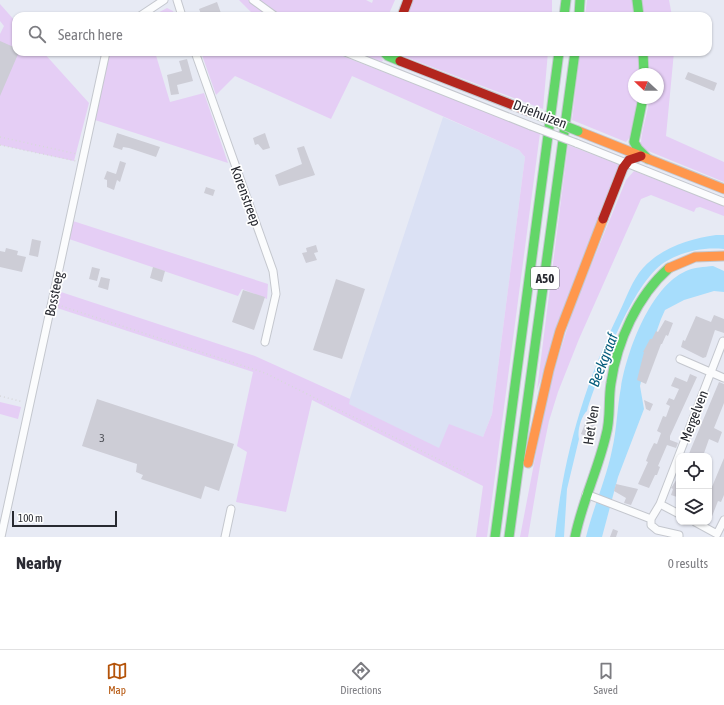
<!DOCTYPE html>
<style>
:root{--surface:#fff;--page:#f7f7f7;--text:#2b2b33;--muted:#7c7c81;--line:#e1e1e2;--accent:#b45309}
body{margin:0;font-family:"Asap Condensed",sans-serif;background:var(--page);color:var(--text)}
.controls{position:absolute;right:12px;bottom:12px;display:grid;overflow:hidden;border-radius:8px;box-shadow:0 1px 3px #0004}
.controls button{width:36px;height:36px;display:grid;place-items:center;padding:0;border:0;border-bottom:1px solid var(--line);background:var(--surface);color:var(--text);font:20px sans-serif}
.compass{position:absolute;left:628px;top:68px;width:36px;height:36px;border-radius:50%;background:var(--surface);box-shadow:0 1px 3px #0004;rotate:292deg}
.scale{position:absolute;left:12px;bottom:10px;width:105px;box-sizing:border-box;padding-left:4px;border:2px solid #282a31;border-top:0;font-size:11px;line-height:14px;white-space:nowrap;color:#282a31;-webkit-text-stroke:3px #fff;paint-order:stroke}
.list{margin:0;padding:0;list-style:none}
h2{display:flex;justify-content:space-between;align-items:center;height:52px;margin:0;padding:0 16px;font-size:17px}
h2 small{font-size:13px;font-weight:400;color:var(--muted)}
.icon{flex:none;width:22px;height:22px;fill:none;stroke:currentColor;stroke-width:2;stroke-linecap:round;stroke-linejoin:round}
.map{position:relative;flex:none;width:724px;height:537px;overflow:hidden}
.search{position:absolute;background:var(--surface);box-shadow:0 1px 3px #0004;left:12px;right:12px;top:12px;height:44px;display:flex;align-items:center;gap:10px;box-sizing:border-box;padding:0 14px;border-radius:12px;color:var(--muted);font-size:15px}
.sheet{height:112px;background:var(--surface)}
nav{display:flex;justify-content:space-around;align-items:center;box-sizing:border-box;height:56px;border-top:1px solid var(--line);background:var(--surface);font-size:11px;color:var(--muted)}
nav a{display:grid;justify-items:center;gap:2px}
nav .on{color:var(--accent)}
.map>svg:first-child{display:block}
</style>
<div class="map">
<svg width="724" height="537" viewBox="0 0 724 537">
<rect width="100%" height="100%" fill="#e7eaf4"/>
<path fill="#dbe1f4" d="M443,117L519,150L525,157L492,414L483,437L439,449L348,404Z"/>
<path fill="#e5cef5" d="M239,0H248L270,16H247L251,12Z
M257,0H366L372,3L373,0H395L388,16H279Z
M411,0H552V16H404Z
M587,0H632L634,16H585Z
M642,0H669L672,16H644Z
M0,4L16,22V52H43L89,103L74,161L0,145V34L4,26L0,21Z
M167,8L173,11L175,16H152Z
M111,52H155L170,102L204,93L228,163L95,120L107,62Z
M201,52H332L540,133L487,537H476L483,486L312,400L286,512L236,502L247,452L237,446L253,372L54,307L58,291L255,356L350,399L349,404L439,448L449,424L483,437L492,414L525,157L519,150L352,76L331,119L235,76L216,95Z
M357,52H377L383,60L382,62Z
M399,52H548L543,109L403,56Z
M580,52H639L641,74H634V98H641L630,137L626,142L572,120Z
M648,52H674L666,136L724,162V182L641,148C640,132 648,115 649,98H658V74H650Z
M568,145L620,165L537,390Z
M634,171L724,206V216L700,207L696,208L694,212L651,195L641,199L579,339L558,392L549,421L541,460L528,537H520L548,390L574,307L626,180Z
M73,221L268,284L267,299L242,289L238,296L69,239Z
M0,402L21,407L18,419L0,414Z"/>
<path fill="#a7ddfc" d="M716,235H724V249C704,247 683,251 665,262C633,281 598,375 587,411C581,416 577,432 579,439L567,489L564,537H555C563,457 584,385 619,313C626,299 632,280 643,268C662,247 690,239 716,235Z
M713,266L724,271V292L714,291L684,300L665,310L661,319L645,364L640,386L644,409L618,477L602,537H586C593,508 606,480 612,450C617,429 617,408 621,387C627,351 650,287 686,271C694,267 704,267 713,266Z"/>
<path fill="#cdcdd6" d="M217,2L222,16H202L199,9Z
M0,41L16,48V52H19L0,96Z
M187,59L193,81L177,85L179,94L171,95L167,75L182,71L179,61Z
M688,72L717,83L714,91L685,79Z
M117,133L160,147L156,157L129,148L123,147L122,150L113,147Z
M265,133L270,148L263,150L258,144L255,145L253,138Z
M304,146L315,175L279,186L275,175L302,164L297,148Z
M120,161L126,163L120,182L117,180L114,190L107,187V180L104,179L107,171L116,174Z
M206,187L215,190L213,196L204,193Z
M32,239L41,241L38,257L29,255Z
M316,245L318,252L314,253L317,260L306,263L302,253L307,252L306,248Z
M6,248L18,251L17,255L26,257L22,272L0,267V251L5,252Z
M92,267L100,269L97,281L89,279Z
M153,267L165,271L162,282L150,278Z
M101,277L110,279L108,290L98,287Z
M336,279L365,289L342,359L313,350Z
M243,290L265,297L254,330L232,322Z
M714,315L724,319V333L715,330L706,357L703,358L681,347L683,340L685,341L696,316L711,322Z
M665,320L673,323L668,336L666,335L662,344H661L646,384L637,380L644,352H643L650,339H652L656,331L658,332Z
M690,374L697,377L670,436V440L678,443L676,448L667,445L658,466L660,467L657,475H655L649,488L638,484L648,462L646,461L649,453L654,443L657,444L661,433L657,431L663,416L666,417L670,406L666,404L669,398L674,400L679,389L671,386L675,377L687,382Z
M719,382L724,384V403L714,428L722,432L718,443L709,439L703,456H688Z
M97,399L234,444L219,491L205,486L201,499L141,479L143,475L136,472L137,464L82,446Z
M644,400L653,404L650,411L646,409Z
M588,416L597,420L591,434L589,433L588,437L581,434Z
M724,458V495L721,502L718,501L709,524V494Z
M679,476V493L677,497L671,495L673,489L671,488Z
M616,484L638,489L631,505L624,503L626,498L614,491Z
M613,529L618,531L616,537H610Z"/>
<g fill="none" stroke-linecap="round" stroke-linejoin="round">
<defs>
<path id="street" d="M177,0L182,16
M253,0L275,16
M140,16L164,0
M195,52L273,271L276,294L265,342
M345,52L531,126
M576,143L724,202
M680,359L724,378
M586,494L651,519L660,504L723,341
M660,504L679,514
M651,519V525L657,530L679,535V537
M695,522L717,534L724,520
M1,537L106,52
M225,537L231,509"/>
<path id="fast" d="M637,0L639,16
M564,16L566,0
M579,16L580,0
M384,52L388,56L400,61
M643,52L644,74
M643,98L634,142L638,149L648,159
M495,537L559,52
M509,537L575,52
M575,537C582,502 598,470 606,435C611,418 608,400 611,383C617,342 637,296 669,268"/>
<path id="slow" d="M578,131L724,189
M669,268L695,257L724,256
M528,463L549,370L560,331L603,219"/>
<path id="jam" d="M402,16L408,0
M400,61L533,113
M603,219L623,168L629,160L641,156"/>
</defs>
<use href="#street" stroke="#c4c7ce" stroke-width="9"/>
<use href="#fast" stroke="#c4c7ce" stroke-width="11"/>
<use href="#slow" stroke="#c4c7ce" stroke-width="11"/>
<use href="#jam" stroke="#c4c7ce" stroke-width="11"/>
<path stroke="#d7d8db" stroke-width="1.5" stroke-dasharray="1 3" stroke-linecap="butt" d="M0,137L77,154
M0,145L76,161
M58,305L265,373L470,475
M0,396L23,402"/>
<use href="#street" stroke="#fbfcfd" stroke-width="7"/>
<use href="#fast" stroke="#63d668" stroke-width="9"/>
<use href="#slow" stroke="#ff974d" stroke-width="9"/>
<use href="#jam" stroke="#b3261e" stroke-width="9"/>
<defs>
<path id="street-bridge" d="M531,126L576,143"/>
<path id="fast-bridge" d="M533,113L578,131"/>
</defs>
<use href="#street-bridge" stroke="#c4c7ce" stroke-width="9" stroke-linecap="butt"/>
<use href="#fast-bridge" stroke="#c4c7ce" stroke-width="11" stroke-linecap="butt"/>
<use href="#street-bridge" stroke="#fbfcfd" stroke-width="7"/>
<use href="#fast-bridge" stroke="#63d668" stroke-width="9"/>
</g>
<g text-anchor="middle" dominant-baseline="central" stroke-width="3.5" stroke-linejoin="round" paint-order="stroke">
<g font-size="12" fill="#51535a">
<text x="102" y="438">3</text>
</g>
<rect fill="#fff" stroke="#686a6f" stroke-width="1" x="531" y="267" width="28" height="22" rx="3"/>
<g font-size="13" font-weight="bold" fill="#282a31">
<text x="545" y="278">A50</text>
</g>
<g font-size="14" fill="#282a31" stroke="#fff">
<text transform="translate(540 114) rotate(21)">Driehuizen</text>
<text transform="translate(246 196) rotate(70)">Korenstreep</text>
<text transform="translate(54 294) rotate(-78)">Bossteeg</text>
<text transform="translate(694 416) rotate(-69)">Mergelven</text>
<text transform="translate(591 425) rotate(-81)">Het Ven</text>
</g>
<g font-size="15" font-style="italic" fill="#065d7c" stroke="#fff">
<text transform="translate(603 360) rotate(-69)">Beekgraaf</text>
</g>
</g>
</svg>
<div class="controls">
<button><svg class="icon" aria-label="locate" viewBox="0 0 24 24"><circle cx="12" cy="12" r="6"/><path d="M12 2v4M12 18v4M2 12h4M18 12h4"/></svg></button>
<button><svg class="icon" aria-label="layers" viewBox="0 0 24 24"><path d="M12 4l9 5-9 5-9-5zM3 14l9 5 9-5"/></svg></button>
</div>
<svg class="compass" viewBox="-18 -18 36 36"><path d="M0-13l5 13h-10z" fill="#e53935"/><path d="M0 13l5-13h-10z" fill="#7c7c81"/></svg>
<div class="scale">100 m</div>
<div class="search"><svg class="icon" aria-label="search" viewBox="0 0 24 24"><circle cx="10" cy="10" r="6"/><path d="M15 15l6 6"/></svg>Search here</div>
</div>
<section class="sheet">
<h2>Nearby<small>0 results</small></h2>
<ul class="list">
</ul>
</section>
<nav>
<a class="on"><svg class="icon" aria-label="map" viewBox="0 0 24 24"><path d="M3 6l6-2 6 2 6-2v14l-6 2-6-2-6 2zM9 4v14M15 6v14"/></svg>Map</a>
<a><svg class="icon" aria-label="directions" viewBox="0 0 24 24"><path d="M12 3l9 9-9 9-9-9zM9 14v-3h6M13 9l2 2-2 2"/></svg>Directions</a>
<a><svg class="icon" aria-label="saved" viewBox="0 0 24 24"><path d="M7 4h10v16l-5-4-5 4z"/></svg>Saved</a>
</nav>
